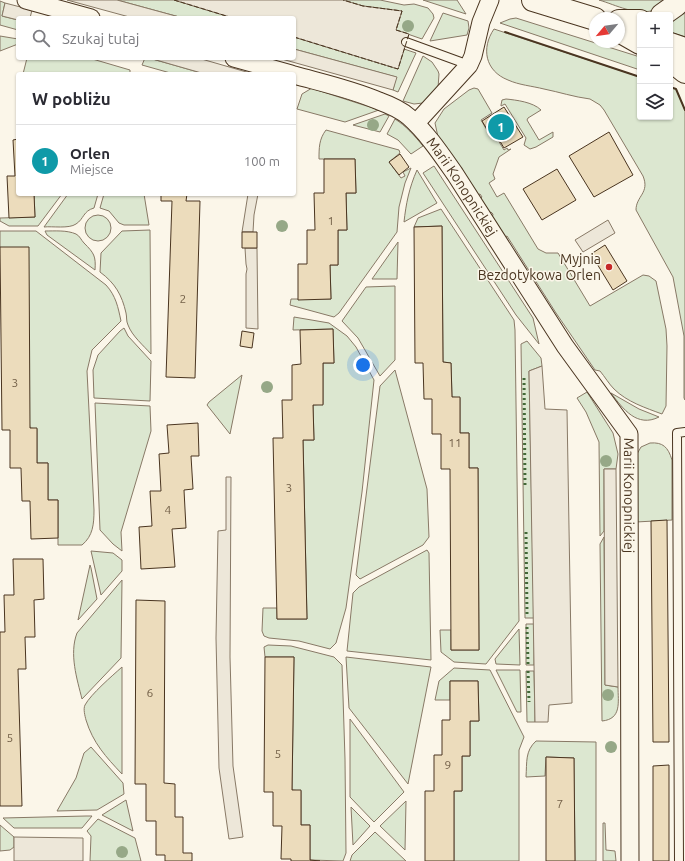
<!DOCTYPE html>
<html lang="pl">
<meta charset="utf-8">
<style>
:root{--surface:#fff;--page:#f2f2f3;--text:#2b2b33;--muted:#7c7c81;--line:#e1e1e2;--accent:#c62828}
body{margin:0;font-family:Ubuntu,sans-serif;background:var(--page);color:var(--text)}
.controls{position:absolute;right:12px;top:12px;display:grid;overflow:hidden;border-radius:4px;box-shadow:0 1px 3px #0004}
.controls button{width:36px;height:36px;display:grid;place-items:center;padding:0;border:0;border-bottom:1px solid var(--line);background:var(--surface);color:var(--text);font:20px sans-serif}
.compass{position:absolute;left:589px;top:12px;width:36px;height:36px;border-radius:50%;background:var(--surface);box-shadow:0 1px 3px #0004;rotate:241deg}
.you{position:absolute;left:363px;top:365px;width:14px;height:14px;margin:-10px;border:3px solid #fff;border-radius:50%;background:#1a73e8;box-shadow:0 0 0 6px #1a73e833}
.badge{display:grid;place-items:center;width:26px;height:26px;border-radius:50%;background:var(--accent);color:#fff;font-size:13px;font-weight:700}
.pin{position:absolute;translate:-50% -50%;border:2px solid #fff;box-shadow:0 1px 4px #0006}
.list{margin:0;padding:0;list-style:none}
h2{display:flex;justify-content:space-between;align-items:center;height:52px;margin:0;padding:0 16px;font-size:17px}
h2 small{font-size:13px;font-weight:400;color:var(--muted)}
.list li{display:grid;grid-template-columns:26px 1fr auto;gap:12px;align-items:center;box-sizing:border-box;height:72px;padding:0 16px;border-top:1px solid var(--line)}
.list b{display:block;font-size:15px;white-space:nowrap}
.list p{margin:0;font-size:13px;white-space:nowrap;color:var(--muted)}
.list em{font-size:13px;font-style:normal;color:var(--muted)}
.icon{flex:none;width:22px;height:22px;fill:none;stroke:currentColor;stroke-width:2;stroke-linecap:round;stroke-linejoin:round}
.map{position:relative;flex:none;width:685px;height:861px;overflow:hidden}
.search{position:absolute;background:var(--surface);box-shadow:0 1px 3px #0004;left:16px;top:16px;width:280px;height:44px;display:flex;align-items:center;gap:10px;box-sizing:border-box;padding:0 14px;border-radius:4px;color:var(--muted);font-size:15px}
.panel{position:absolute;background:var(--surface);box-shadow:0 1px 3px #0004;left:16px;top:72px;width:280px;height:124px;border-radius:4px}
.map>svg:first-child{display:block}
</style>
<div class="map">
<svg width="685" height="861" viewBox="0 0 685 861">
<rect width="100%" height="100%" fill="#fbf6e9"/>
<path fill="#dce7d0" stroke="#887966" d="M117,0H174L233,18H183Z
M343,0H380L404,5L414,4L428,8L433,14L434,18L422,39L396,30L402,11L363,6Z
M423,0H457L466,14Z
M599,0H671C666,3 660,8 655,10C636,16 616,5 599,0Z
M0,1L5,3L2,16L18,20V30L0,25Z
M685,9V37L670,32V21Z
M443,13L468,21L469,28L467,35L430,41Z
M516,18L640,57V70L500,23L510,19Z
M494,29L640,77V117H670V87L676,89L685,110V400L684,398V336L673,277L636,210C636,196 650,193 643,176L604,110L600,105L590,99C574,97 559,92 544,89C532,86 519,85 508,80C485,71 481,48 494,29Z
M0,36L18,39V44L0,51Z
M294,37L398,69L404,49L416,53L398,92L393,90L396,77L294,49Z
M423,56L432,62L438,71L439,74L438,88L423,103L414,104L403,101Z
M27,58H89L130,70V74H23Z
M145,58H149L205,74H174L142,65Z
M312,88L317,90L379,110L345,122L297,109L302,94Z
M474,88L478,89L492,113L481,120L491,137L495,135L504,150L507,148L508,150L511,149L499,157L493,174L495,179L489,183L497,197L504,193L538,249L546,253H558L590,306L643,275L649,276L656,281L666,329L667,346L666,406L662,414C646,408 627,402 614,389C609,384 605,377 600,371L595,370L556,313L507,236L505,237L492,219L493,214L491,212L489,213L479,200L482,197L480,194L477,195L438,137L435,123L444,109L469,90Z
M506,99C516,100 533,102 541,110L528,118L527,120L539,140L553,132V137L536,147L530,149L524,145L526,138L505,104L501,106V105L502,100Z
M385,114L389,116L380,132L353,125Z
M395,119C406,126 414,135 423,146L411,154L398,140L387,134Z
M326,130L399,150L400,153L389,162L401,178L405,176L403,172L411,168L405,183L399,207L397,232L339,313L334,317L290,305L291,299H331L330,265H338V230H347L346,193H356L355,159H319C319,148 319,139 326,130Z
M434,166L533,318L539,344L516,315L423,173Z
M417,170L437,203L404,222C406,204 409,188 417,170Z
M34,194H62L38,226H9L0,221V218L35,217Z
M68,194H98L94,208C83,211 84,219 76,224C69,229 52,226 44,227Z
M104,194H144L149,225H124L119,223L109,211L100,208Z
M441,209L514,320L515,330L519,621L486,664L454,662L441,652L440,630H451V650H479L478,468H469V433H460V398L452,397L451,363L443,362L442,226L414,227L418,218Z
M85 228a13 13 0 1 1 26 0a13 13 0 1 1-26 0Z
M150,230L151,354C144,346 132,336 128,325C126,321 127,317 126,313C122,295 115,283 100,272L101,253L122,231Z
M0,231H36L106,285C116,296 118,307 121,321L92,350L87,371L94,510C94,524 93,536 82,545H58V500H48V463H37V429L30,428L0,248Z
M45,231C55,231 67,230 76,234C80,236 81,240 84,243C94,253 96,256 95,270L47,235Z
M398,242L397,279H372Z
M395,286V360L380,376L358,338L342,321L366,287Z
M294,317L329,323L347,336L356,347L374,380L362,492L346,608L336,643L330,649L299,641L269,638L264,636L262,631L263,608H277V619H307L303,440H314L313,405L323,404V363H334L333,329L293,330Z
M124,328L128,336L151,361L150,401L94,398L93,370L98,355L120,331Z
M527,341L541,358L542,366L529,371L534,618H525L521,344Z
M395,370L427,489L429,537L423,545L360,579L356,575L380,386Z
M242,375L230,434L207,405L209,402Z
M587,392L613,433L618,454L616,469H604V531L600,536L599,442L586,412L577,398Z
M611,393L639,409L659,417C637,428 623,409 611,393Z
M95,403L150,406L151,431L121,532L122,551L113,544L100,530Z
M650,443C663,442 668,447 672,460V520L636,522L637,454L641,447Z
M604,537L605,685L618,687C618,702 622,719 602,721L600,544Z
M427,550L429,553L431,660L347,651L353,593L359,587Z
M91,551L113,553L122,560V571L101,595Z
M90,565L91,568L97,599L78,620Z
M122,580L121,658L82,699C77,679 69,654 77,633Z
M526,624H534V665H526Z
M519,629L520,665L496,664L495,659Z
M268,645L291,646L334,657L342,665L345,759L346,853L343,861L310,860V825H301V791L292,790L294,657H265L264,647Z
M346,657L431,667L408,784L349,708Z
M122,667V774C106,757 93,743 86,720C85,716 83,709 85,705C91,694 112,676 122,667Z
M454,668L490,670L524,737L519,750V861H454V791H462V756H470V721H479L478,681H450V700H435L439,681Z
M496,670H520L521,712H517Z
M526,671H534L535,722H527Z
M350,719L404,792L374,822L350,797Z
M536,741L596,742V861H575L574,758L546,757L545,776L526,777C527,762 525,751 536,741Z
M91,747L123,783L124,794L97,810L57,811L76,778L84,753Z
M126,800L133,831L102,815Z
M406,801L405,850L380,826Z
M351,807L370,826L353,845Z
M86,816H92L82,828H14L3,818Z
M98,819L135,838L141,861H90L91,836L87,831Z
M603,823H605L606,850L615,851L616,861H603Z
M0,825L14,837V847L10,850L0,851Z
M375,832L406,861H350L352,855Z"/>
<path fill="#ede7d9" stroke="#887966" d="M67,0H117L183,18H133Z
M174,0H343L363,6L402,11L396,30L409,34L398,69L294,37V18H233Z
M5,3L32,10L30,18H18V20L2,16Z
M294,49L397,77L393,90L278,58H294Z
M149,58H198L250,73L205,74Z
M248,194H258L254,215L253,232H242Z
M608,220L615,233L583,252L575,240Z
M245,248H257L258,329L246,328V274L247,269L246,264Z
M542,366L545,409L567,410L572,703L549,705L548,722H535L529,371Z
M604,469H616L618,687L605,685Z
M226,477H231L230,657L233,766L243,837L229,839L219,768L216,638L218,531L226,530Z
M14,837L83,838V861H14Z"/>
<path fill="#ecdcbc" stroke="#4a3520" d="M504,107L523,137L504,148L495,133L491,136L482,121Z
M609,132L633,175L594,197L569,156Z
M18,139V194H34L35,217L9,218L7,176H15L13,140Z
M400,154L409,167L399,175L389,162Z
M324,159H355L356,193H346L347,230H338V265H330L331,299L298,300V264H307V230H315L314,193H324Z
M557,169L576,200L542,220L523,189Z
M161,194H187L186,201H200L195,378L166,377L172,201H161Z
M442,226L443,362L451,363L452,397H460V433H469V468H478L479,650H451L450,469H441V434H432V399H424L423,363H415L414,227Z
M242,232H257V248H242Z
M605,245L627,281L613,290L591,254Z
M0,247H29L30,428H37V463H48V500H58V538L31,539L30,501H22L21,468H10V430H2Z
M333,329L334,363H323V405H313L314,440H303L307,619H277L273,438H283L282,400H292V365L301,364L300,330Z
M242,331L254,333L252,348L240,346Z
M198,423L199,456H191L193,489L184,490L186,528L172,529L175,567L141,569L139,527L152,526L150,491H161L159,454L169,453L167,425Z
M667,520L669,742H653L651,521Z
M13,559H43L44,599L34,600L35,637H25L26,669H18L22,806H0V632H5L4,595H14Z
M136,600L165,601L164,783L175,784V817H183V853H192V861H165V855H156V821H146V784H135Z
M265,657H294L292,790H301V825H310V860L320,861H291V859H281L282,826H273V792H264Z
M450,681H478L479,721H470V756H462V791H454V861H425V791H434V755H442V720H450Z
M546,757L574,758L575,861H546Z
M669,765V861H653V766Z"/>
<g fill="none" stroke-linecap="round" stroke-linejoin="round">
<defs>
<path id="service" d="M406,42L469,65
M679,861L677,433L685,432"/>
<g id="minor">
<path d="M26,0L91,18"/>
<path d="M234,58L291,74"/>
<path id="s1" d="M294,75C323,83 351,89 379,101C390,105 400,109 409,117C427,133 441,154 455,174L565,346L629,434L630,861"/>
<path d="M416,123L469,65L473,56L481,22L490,0"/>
</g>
<path id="primary" d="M533,0L595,19
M662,15L676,5L681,0
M619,21H640
M670,44L685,49"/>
<path id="motorway" d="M619,31L640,43
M670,60L685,72"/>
</defs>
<use href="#service" stroke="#4a3520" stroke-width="10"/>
<use href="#minor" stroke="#4a3520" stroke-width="19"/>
<use href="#primary" stroke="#4a3520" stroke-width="24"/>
<use href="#motorway" stroke="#4a3520" stroke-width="24"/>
<use href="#service" stroke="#fbf6e9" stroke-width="8"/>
<use href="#minor" stroke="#fbf6e9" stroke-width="17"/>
<use href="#primary" stroke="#fbf6e9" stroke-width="22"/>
<use href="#motorway" stroke="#fbf6e9" stroke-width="22"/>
<path stroke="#436837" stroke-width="3" stroke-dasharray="2 3" stroke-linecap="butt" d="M524,378L525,487
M526,532L527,614
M527,627L528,664
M528,671L529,702"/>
<path stroke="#4a3520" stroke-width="1" stroke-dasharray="5 2" stroke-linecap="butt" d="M174,0L233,18
M294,37L398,69L409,34L396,30L402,11L363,6L343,0"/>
<path stroke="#4a3520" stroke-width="2" d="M505,32L640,77
M670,87L676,89L685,110"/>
</g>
<g fill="#96a887">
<circle cx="408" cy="26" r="6"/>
<circle cx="373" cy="125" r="6"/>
<circle cx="282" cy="226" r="6"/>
<circle cx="267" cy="387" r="6"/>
<circle cx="606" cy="461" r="6"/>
<circle cx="608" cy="695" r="6"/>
<circle cx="611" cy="747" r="6"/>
<circle cx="122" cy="852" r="6"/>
</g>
<circle fill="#c62828" stroke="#fbf6e9" stroke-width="1.5" cx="609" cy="267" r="4"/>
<g text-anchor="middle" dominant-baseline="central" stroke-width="3" stroke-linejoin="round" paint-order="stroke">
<g font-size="12" fill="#725f47">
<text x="331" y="220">1</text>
<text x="183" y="298">2</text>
<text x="15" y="382">3</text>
<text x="455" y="442">11</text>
<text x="289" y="487">3</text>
<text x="168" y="509">4</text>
<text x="150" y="692">6</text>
<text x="10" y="737">5</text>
<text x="278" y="753">5</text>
<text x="448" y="764">9</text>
<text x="560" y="803">7</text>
</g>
<g font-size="14" fill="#4a3520" stroke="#fbf6e9">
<text stroke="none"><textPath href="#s1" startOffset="211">Marii Konopnickiej</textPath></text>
<text stroke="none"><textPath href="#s1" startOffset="571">Marii Konopnickiej</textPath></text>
</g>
<g font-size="14" fill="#4a3520" stroke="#fbf6e9" text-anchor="end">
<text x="601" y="259">Myjnia<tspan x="601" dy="16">Bezdotykowa Orlen</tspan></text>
</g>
</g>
</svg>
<div class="controls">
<button>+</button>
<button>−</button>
<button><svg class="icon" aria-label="layers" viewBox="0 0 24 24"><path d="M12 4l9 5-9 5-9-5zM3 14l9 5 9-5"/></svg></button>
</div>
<svg class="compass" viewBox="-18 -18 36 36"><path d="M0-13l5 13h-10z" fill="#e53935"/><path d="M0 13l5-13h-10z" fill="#7c7c81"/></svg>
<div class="you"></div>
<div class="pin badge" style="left:501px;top:127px;background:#0f9aa8">1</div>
<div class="search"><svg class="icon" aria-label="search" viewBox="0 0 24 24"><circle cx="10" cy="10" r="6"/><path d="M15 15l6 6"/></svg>Szukaj tutaj</div>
<section class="panel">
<h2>W pobliżu<small></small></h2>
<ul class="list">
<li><span class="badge" style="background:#0f9aa8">1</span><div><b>Orlen</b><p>Miejsce</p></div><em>100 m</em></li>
</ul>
</section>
</div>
